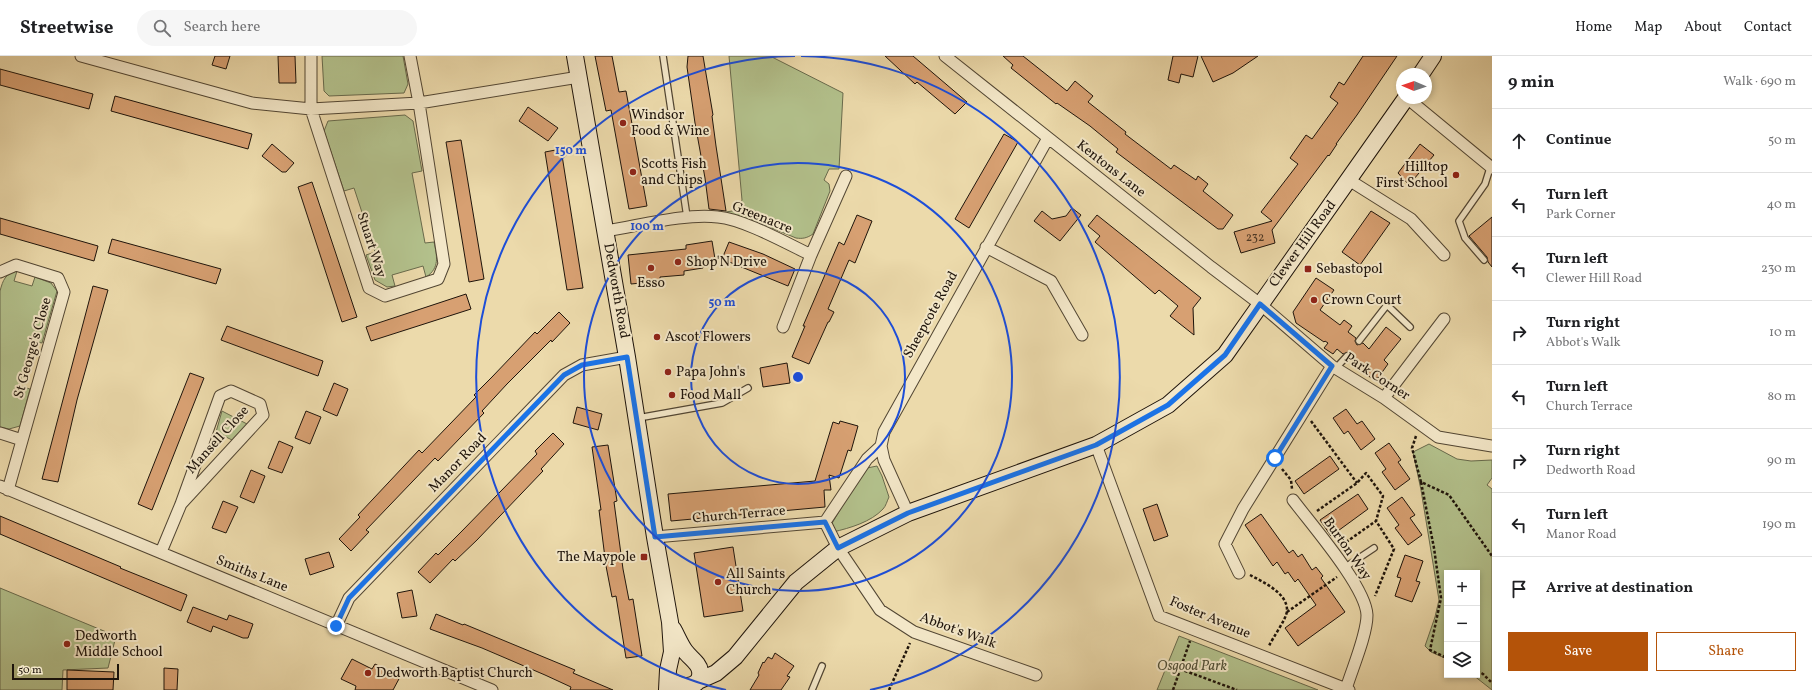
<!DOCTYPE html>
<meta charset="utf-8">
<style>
:root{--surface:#fff;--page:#f6f6f6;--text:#202124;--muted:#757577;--line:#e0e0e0;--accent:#b45309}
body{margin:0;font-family:Vollkorn,serif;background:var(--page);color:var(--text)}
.controls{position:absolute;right:12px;bottom:12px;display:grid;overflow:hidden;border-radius:0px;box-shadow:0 2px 6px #0003}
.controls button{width:36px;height:36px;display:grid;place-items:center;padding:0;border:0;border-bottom:1px solid var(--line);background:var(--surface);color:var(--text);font:20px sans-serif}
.compass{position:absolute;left:1396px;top:12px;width:36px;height:36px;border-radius:50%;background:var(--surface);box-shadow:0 2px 6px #0003;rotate:272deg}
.scale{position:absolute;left:12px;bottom:10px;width:107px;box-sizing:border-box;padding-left:4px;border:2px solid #1e140b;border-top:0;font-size:11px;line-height:14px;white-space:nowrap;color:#1e140b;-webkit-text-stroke:3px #f3e7c8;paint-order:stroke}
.stop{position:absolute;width:12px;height:12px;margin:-9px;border:3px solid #1a73e8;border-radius:50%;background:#fff}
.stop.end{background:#1a73e8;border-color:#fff;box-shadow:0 1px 4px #0008}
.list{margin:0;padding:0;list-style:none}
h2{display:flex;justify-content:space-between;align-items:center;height:52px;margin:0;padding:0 16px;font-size:17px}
h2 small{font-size:13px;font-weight:400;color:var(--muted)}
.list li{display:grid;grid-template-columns:26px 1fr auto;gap:12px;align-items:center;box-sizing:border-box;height:64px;padding:0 16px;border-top:1px solid var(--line)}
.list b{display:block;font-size:15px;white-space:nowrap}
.list p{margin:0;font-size:13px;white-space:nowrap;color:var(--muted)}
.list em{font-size:13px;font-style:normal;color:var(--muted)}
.actions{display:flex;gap:8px;padding:12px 16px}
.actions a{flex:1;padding:9px 0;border:1px solid var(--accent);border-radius:0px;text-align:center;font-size:14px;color:var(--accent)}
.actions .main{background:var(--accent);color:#fff}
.icon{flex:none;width:22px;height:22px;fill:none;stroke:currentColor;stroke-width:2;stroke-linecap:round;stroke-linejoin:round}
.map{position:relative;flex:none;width:1492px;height:634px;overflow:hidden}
header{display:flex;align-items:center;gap:24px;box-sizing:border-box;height:56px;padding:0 20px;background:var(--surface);border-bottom:1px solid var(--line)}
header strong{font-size:19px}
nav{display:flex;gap:22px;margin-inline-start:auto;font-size:14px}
.search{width:280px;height:36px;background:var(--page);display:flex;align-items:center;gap:10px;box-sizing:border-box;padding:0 14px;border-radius:22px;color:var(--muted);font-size:15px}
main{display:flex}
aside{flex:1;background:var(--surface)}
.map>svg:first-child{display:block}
</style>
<header>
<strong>Streetwise</strong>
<div class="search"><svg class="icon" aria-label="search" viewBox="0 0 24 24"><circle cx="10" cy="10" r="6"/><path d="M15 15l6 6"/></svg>Search here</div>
<nav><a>Home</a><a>Map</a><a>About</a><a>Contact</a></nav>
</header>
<main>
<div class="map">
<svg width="1492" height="634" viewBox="0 0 1492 634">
<rect width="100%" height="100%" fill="#ecdaab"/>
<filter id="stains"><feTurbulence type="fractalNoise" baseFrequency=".005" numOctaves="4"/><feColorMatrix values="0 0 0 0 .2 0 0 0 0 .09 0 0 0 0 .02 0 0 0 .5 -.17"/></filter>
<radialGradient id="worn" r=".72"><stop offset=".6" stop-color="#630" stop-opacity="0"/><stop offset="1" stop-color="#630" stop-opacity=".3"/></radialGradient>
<path fill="#b3c18c" stroke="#686a4c" d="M322,0H403L408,28L404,37L329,40L324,35Z
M729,0H770L843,37L839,113H829L824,124L829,128L830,135L813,178C807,182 803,183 796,182L752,164L726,159V156L738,154L742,144Z
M405,59L413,65L422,115L412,117L425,187L434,186C437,200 440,212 426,221L423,210L392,219L395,230L387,231L375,224L366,199L375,196L354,132L344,135L324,75L328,65Z
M17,215L14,225L32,230L35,221L51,227L57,235L42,287L32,285L20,330L30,333L20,370L9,373L0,371V235C3,224 5,218 17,215Z
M222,355L249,369L234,385L216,376Z
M1429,388L1457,403L1471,405L1492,404V422L1487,429L1492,433V634L1473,619H1477V517H1447V603L1431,596L1425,590L1435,561L1439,544L1421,434L1413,396Z
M877,410L882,420L889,441C887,445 886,450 883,453C871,466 850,472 833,476L831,469L859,422L867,412Z
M0,532L116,580L108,612L63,614L62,634H0Z
M1179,580L1318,634H1157Z"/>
<path fill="#d7a072" stroke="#1e140b" d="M215,0H230L226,13L212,9Z
M278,0H295L296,27H279Z
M595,0H612L619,36L626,35L647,150L629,153L611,54L606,55Z
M688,0H703L713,59L712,60L716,90L726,155L709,153L705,122L695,67L687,11Z
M885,0H913L967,46L955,58L917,26L915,28Z
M1003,0H1023L1067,35L1075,25L1093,40L1088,46L1126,76L1125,78L1171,113L1174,109L1196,124L1198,120L1208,128L1203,135L1233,159L1223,173H1218L1116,96L1118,93L1090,70L1057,47L1056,48L1011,12L1013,9Z
M1173,0H1198L1193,21L1181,18L1179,27L1168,24Z
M1201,0H1258L1233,17L1213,26Z
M1363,0H1397L1357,59L1336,88H1337L1329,100L1328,99L1272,174L1275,187L1241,197L1234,176L1272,165L1261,156L1298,108L1290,102L1306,79L1312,83L1338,47L1330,41L1339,26L1344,29Z
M0,13L93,38L89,53L0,29Z
M115,40L252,78L248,93L111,55Z
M528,51L558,72L548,85L519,65Z
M1004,78L1018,86L969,172L955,163Z
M461,84L484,223L469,226L446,86Z
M272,88L294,107L286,116H282L262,100Z
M1420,88L1434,99L1409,129L1398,117Z
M561,93L583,232L567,234L545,96Z
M312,126L357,261L342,266L298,131Z
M1072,152L1081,159L1060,185L1034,165L1042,155L1052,163L1066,160Z
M1371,155L1390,167L1360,209L1342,196Z
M857,159L872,165L855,207L849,204L828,253L834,256L829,266H828L809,308L792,301L805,270H803L839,186L844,189Z
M1097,159L1201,242L1193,252L1194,279L1170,260L1178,250L1159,234L1155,238L1095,186L1100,180L1088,170Z
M1492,161V211L1488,206L1487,201L1469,180Z
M0,162L98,190L94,205L0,178Z
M112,183L221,213L216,228L108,197Z
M712,185L715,203L702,205L703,212L684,215V219L660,221V225L631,228L628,199L686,193V189Z
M729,186L763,198L795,213L788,230L722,203Z
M1316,222L1334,234L1320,254L1340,269L1344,264L1352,270L1348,276L1356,282L1355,285L1357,289L1363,287L1369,293L1386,271L1401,283L1384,304L1388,308L1378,322H1371L1357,310L1358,309L1350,303L1351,299L1348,296L1343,298L1337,293L1333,298L1324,292L1328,287L1325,285L1324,286L1296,267L1293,256Z
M93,230L108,234L77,344L58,426L42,423Z
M466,238L471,253L371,285L366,271Z
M559,256L570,267L552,286L551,284L507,328L482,355L484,357L438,405L435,402L366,474L369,476L351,495L339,483L360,461L358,459L419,394L422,397L476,341L474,339L492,321L535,276L537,278Z
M227,270L323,305L318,320L221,284Z
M787,307L790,327L763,331L760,312Z
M190,317L204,322L152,454L138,448Z
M334,327L348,333L337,360L323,354Z
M577,351L602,358L598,374L573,367Z
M1346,353L1357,368L1362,365L1375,383L1361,394L1348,375L1344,378L1333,362Z
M306,355L321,361L310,388L295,382Z
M840,365L858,370L851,395L848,394L839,422L829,419L831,434H824L825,451L671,465L668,438L815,425L833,366L839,368Z
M553,377L564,388L541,413L543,415L477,484L455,505L453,503L430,527L418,516L436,497L438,499L462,475L537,398L535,395Z
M279,385L293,391L282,417L268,412Z
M1389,387L1401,404L1398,406L1410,423L1395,434L1382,416L1386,413L1375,397Z
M608,389L617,445L614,446L623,513L629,544L633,543L642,600L626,602L616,540L612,541L606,510L599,454H601L592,391Z
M1330,400L1339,413L1304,438L1295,425Z
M251,414L265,420L254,447L240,441Z
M1358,438L1368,453L1331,480L1320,464Z
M1402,441L1415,459L1410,462L1422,479L1408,489L1395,472L1399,469L1387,452Z
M223,445L238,451L226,477L212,472Z
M1157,448L1168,480L1154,485L1143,453Z
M1261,458L1289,497L1293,494L1298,501L1302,498L1312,514L1316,511L1323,520L1321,522L1345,556L1298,590L1285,572L1316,549L1298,523L1295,526L1288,516L1285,518L1277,506L1273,510L1245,469Z
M0,460L121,511L120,512L187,539L181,555L0,478Z
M733,491L743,555L704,561L694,497Z
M329,496L334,511L310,519L305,503Z
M1405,499L1423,505L1416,525L1420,526L1412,546L1395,540L1401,522L1397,521Z
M412,534L417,560L402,562L397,537Z
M193,551L227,564L229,559L253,568L248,582H243L213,570L211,576L187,566Z
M436,558L463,569L464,568L546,602L575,614L573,617L613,634H570L571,631L545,619L482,592L430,573Z
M775,597L794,610L787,620L790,621L781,634H750L759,619L758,617L763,606L764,607L768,601L772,603Z
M352,603L372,613L375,608L400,621L393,634H355L356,630L341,623Z
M164,612L178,613L177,634H164Z
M67,614L114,616L113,634H67Z"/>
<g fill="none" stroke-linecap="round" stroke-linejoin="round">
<defs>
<path id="lane" d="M663,0L687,161
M1484,204L1465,182L1459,165L1485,128L1490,112
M1359,285L1387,249L1410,271
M1336,312L1347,300
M638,362L722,347L748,332
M1344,512L1374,492
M812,634L822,610"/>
<path id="street" d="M81,0L252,47L311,53L419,47L579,21
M311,0V53L369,232L385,240L438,223L444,208L419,47L410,0
M945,0L1211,211L1260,248L1332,310L1384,342L1438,381L1492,390
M1407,42L1492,112
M1349,124L1411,163L1444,199
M605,175C639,170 684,157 718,161C743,163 786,187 811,199
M986,191L1051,225L1082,279
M0,216L16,209L58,222L64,236L8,434
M783,271L811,199L846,120
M1384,342L1444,263
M0,377L22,384
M1096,389L1159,560L1349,634
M881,390L867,403L825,466L838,492L880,554L914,576L1036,619
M0,430L492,634
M1293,444C1311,468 1366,531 1367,559C1367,579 1352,613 1346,633
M908,457L884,404L881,390L884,376L1048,82
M655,481L825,466
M161,496L181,448L220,340L231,335L260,348L263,359L181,448
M1239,517L1225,488L1243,453L1332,310
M336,570L349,542L564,319L582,309L627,301"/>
<path id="secondary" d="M575,0L627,301L655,481L670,566L672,596L668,614L667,634
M1421,18L1433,0
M668,620C675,634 703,634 700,615C699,607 690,602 685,595C680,588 677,580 673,573
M698,625L716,617L735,601L796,526L838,492L908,457L1096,389L1168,349L1225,299L1406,42"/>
</defs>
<use href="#lane" stroke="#524633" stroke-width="8"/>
<use href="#street" stroke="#524633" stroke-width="13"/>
<use href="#secondary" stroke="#1e140b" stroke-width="18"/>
<path stroke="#1e140b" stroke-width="2.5" stroke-dasharray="3 2" stroke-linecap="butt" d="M1311,365L1357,427
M1416,380L1412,392L1421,426L1449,439L1492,500
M1282,413L1291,424L1292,433
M1421,426L1434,492L1441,542L1430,594L1447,602
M1317,455L1357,427L1366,417L1383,440L1376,465L1394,493L1375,540
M1342,489L1376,465
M1250,519C1263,526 1288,537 1287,555C1286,564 1273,581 1269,590
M1287,556L1337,521
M1180,613L1237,634
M1477,615L1483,618L1492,627
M889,634L910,587
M1173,634L1190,585"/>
<use href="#lane" stroke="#f3e7c8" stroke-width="5.5"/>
<use href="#street" stroke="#f3e7c8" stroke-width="11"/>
<use href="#secondary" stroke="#f3e7c8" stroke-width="16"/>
</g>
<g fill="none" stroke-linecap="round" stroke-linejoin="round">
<path stroke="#1a73e8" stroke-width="5" d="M336,570L349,542L564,319L582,309L627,301L655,481L825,466L838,492L908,457L1096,389L1168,349L1225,299L1260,248L1332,310L1275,402"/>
</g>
<g fill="none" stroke="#1d4ed8" stroke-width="2">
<circle cx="798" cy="321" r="107"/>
<circle cx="798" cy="321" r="214"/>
<path d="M726 634A321 321 0 0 1 795 0M801 0A321 321 0 0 1 870 634"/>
</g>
<g fill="#8f2418" stroke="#f3e7c8" stroke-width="1.5">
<circle cx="623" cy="67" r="4"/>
<circle cx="633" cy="116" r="4"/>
<circle cx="1456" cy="119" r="4"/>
<circle cx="678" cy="206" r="4"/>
<circle cx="651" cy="212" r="4"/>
<rect x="1304" y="209" width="8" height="8" rx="2"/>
<circle cx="1314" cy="244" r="4"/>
<circle cx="657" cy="281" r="4"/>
<circle cx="668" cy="316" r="4"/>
<circle cx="672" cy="339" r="4"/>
<rect x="640" y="497" width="8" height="8" rx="2"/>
<circle cx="718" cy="526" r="4"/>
<circle cx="67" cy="588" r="4"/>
<circle cx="368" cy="617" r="4"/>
</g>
<g text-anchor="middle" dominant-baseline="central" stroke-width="4" stroke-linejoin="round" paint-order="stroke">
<g font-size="12" fill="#4c3725">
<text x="1255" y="182">232</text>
</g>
<g font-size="14" fill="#1e140b" stroke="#f3e7c8" text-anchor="start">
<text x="631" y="59">Windsor<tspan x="631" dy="16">Food &amp; Wine</tspan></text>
<text x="641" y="108">Scotts Fish<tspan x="641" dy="16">and Chips</tspan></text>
<text x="1448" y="111" text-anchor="end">Hilltop<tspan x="1448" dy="16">First School</tspan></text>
<text x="686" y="206">Shop'N Drive</text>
<text x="1316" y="213">Sebastopol</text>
<text x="651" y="227" text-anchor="middle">Esso</text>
<text x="1322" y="244">Crown Court</text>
<text x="665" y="281">Ascot Flowers</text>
<text x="676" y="316">Papa John's</text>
<text x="680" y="339">Food Mall</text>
<text x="636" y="501" text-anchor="end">The Maypole</text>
<text x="726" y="518">All Saints<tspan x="726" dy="16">Church</tspan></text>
<text x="75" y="580">Dedworth<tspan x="75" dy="16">Middle School</tspan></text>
<text x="376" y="617">Dedworth Baptist Church</text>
</g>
<g font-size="14" fill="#1e140b" stroke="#f3e7c8">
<text transform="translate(1111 113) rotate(38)">Kentons Lane</text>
<text transform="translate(762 162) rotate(22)">Greenacre</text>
<text transform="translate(1303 188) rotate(-54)">Clewer Hill Road</text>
<text transform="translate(371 189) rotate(72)">Stuart Way</text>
<text transform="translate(616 235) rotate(80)">Dedworth Road</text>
<text transform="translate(931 259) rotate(-61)">Sheepcote Road</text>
<text transform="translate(33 292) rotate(-74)">St George's Close</text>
<text transform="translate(1377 321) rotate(33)">Park Corner</text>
<text transform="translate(218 384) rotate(-48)">Mansell Close</text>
<text transform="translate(458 407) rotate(-46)">Manor Road</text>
<text transform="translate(739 459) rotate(-5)">Church Terrace</text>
<text transform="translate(1347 493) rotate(55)">Burton Way</text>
<text transform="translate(252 518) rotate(22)">Smiths Lane</text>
<text transform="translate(1210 562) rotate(23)">Foster Avenue</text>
<text transform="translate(958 575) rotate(20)">Abbot's Walk</text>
</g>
<g font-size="14" font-style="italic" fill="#525138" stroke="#f3e7c8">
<text x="1192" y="610">Osgood Park</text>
</g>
</g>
<circle cx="798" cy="321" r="6" fill="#1d4ed8" stroke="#f3e7c8" stroke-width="2"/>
<g font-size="12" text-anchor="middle" font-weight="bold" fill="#1d4ed8" stroke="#f3e7c8" stroke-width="4" stroke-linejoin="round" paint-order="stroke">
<text x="571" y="98">150 m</text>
<text x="647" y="174">100 m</text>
<text x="722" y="250">50 m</text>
</g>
<rect width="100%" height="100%" filter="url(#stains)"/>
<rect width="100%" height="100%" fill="url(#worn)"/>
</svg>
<div class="controls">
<button>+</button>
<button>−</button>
<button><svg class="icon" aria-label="layers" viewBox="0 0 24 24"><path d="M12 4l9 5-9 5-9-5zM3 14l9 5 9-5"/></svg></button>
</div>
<svg class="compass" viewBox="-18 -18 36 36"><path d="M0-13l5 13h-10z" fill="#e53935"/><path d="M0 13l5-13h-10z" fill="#757577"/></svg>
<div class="scale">50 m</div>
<div class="stop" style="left:1275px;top:402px"></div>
<div class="stop end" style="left:336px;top:570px"></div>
</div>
<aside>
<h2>9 min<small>Walk · 690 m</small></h2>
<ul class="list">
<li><svg class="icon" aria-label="ahead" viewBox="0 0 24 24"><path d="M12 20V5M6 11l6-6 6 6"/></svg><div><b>Continue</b></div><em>50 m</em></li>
<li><svg class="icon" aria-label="left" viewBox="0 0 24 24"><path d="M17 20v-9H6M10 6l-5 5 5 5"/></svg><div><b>Turn left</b><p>Park Corner</p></div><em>40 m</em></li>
<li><svg class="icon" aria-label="left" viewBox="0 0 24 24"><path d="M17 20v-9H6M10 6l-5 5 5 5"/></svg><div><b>Turn left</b><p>Clewer Hill Road</p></div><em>230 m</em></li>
<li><svg class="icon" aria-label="right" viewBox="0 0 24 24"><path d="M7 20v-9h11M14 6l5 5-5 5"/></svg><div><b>Turn right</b><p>Abbot's Walk</p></div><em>10 m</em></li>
<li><svg class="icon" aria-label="left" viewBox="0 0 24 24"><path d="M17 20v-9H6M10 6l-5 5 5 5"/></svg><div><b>Turn left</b><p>Church Terrace</p></div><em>80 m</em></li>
<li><svg class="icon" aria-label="right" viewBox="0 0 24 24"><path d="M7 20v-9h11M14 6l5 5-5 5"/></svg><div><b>Turn right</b><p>Dedworth Road</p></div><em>90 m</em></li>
<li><svg class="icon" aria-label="left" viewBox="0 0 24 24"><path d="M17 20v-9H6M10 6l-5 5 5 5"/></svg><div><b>Turn left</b><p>Manor Road</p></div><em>190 m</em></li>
<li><svg class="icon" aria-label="arrive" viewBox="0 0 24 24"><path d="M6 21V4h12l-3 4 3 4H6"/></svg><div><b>Arrive at destination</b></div></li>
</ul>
<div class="actions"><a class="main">Save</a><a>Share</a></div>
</aside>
</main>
